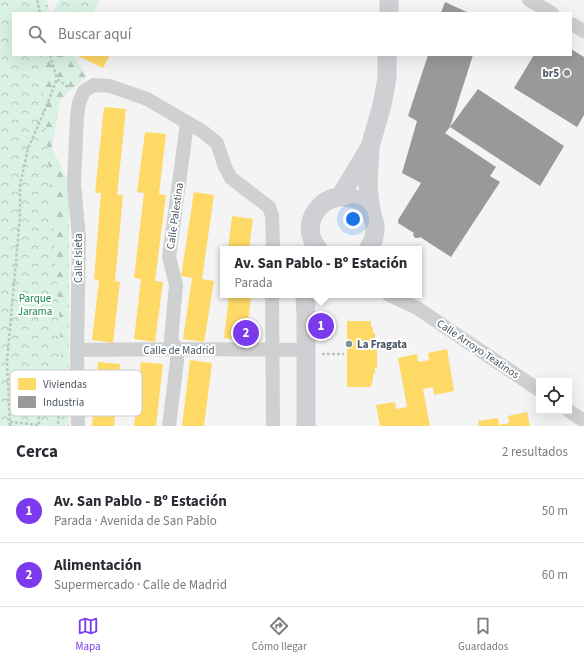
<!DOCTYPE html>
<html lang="es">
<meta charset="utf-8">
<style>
:root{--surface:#fff;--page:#f7f7f7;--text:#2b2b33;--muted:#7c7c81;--line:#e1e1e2;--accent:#7c3aed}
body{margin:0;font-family:"Source Sans 3",sans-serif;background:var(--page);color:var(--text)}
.controls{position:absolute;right:12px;bottom:12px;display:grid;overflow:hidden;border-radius:0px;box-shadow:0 4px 16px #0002}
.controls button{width:36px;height:36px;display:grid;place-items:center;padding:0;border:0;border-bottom:1px solid var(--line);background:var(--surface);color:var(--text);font:20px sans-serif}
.you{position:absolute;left:353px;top:219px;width:14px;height:14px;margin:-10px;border:3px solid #fff;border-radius:50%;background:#1a73e8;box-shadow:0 0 0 6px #1a73e833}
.badge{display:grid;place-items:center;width:26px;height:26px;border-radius:50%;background:var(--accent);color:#fff;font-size:13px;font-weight:700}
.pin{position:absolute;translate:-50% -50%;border:2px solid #fff;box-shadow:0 1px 4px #0006}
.popup{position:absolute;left:220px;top:246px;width:202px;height:52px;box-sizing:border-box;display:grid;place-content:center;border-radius:0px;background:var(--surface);filter:drop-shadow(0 1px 3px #0005);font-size:13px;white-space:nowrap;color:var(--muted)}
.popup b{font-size:15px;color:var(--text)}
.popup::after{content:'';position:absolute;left:50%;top:100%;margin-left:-8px;border:8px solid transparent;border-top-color:var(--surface)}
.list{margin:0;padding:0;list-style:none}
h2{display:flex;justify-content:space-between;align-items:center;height:52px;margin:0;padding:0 16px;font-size:17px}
h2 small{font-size:13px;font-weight:400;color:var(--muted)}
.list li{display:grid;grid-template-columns:26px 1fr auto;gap:12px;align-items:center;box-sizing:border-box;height:64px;padding:0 16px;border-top:1px solid var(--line)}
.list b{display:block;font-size:15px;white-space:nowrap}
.list p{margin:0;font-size:13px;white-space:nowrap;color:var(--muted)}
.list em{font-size:13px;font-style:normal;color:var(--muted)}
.icon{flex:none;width:22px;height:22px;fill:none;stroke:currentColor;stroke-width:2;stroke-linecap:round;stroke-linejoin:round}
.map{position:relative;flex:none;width:584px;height:426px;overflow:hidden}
.search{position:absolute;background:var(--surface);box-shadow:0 4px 16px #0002;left:12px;right:12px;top:12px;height:44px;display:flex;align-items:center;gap:10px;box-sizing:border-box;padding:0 14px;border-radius:0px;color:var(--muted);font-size:15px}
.sheet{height:180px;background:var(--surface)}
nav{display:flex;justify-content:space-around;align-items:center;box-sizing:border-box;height:56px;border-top:1px solid var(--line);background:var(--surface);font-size:11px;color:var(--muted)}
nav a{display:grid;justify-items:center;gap:2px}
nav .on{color:var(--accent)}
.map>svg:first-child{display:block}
</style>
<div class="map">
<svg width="584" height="426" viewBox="0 0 584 426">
<defs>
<pattern id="forest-firs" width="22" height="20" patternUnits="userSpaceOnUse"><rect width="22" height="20" fill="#d9f2e3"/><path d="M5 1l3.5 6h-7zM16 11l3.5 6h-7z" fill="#b2c7bb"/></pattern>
<pattern id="park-crowns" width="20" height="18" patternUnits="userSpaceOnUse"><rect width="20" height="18" fill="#d9f2e3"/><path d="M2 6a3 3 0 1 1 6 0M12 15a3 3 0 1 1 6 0" fill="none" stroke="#b2c7bb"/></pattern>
</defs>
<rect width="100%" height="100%" fill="#f4f4f4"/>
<path fill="url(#forest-firs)" d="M0,0H46L50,13H13V55H73L87,77L73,88L60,101L52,148L69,183V426H0Z"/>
<path fill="url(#park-crowns)" d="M0,0H35L36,13H13V55H40L55,246L66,426H0Z
M59,0H100L93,13H53Z"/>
<path fill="#ffd966" d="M76,55H110L103,68Z
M104,107L126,109L117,195H123L115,281L120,282L113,343L92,340L99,280L94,279L101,193H95Z
M145,132L166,134L159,194L166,195L155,281L163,282L155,342L134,339L141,279L134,278L144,193L137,192Z
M194,192L214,195L202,279L214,281L204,342L183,339L192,278L181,276Z
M232,216L253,219L249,249H228Z
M229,295H251L246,341L224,338Z
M347,321H371V327H373V333H375V340H377V368H375V374H373V381H372L371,387H347Z
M447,349L454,391L434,395L433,387L423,389L430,426H380L376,405L395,402L396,409L407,407L398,358L417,354L418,362L429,360L428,353Z
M190,360L212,363L204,426H182Z
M98,362L120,364L114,426H92Z
M141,362L163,364L156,426H134Z
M527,412L530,426H479L478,421L498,418L499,425L509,423L508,416Z"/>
<path fill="#999" d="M445,2L469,13H441Z
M571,49L584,57V115L577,127L514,88L534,55H571Z
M428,55H473L450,127L478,89L564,146L540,186L450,127L445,133L496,167L490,176L500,182L451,257L420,237L418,238H415L413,235L414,233L398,223V220L421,183L402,173L417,121L408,116Z"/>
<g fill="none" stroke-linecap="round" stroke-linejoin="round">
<path stroke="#bcc7c4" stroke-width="2.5" stroke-dasharray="3 2" stroke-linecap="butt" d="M37,0L40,13
M50,55L57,79
M322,354H344
M10,422L39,425V404L59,406L58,426
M10,426L7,361L20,216V185L28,148L44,112L57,79L67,86L68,89"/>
<path stroke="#ced0d2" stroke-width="14" d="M529,0L552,13
M571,24L584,31
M272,295L273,426
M389,295L417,308L539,390
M77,350L177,349L305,350
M569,411L584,421
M78,426L77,350L79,238L74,183L77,116L79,103L84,91L94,85L110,86L147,99L202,131L217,143L225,167L231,178L269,207L272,215L273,249
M169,426L177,361V349L171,340L176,285L169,257L187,123"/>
<path stroke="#ced0d4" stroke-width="19" d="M389,13V0
M340,197L370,147L382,105L387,78V55
M318,249C315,245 312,240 311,235C307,217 321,199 339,197C342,196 345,197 348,198C354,198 361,201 365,205C368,208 370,212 372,215
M368,249L373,241L375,232V224L372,215L369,198L368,182L370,150
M305,295L306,316V426"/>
</g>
<g fill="#868d94" stroke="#fff" stroke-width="1.5">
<circle cx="567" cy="73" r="4"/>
<circle cx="349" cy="344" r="4"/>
</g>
<g text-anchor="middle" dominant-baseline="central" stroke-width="4" stroke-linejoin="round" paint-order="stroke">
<g font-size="11" font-weight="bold" fill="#4a5661" stroke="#fff" text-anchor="end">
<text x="559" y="73">br5</text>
<text x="357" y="344" text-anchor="start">La Fragata</text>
</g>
<g font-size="11" fill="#4a5661" stroke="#fff">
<text transform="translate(175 216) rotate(-82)">Calle Palestina</text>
<text transform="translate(78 258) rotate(-90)">Calle Isleta</text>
<text transform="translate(478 349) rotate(34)">Calle Arroyo Teatinos</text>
<text x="179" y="350">Calle de Madrid</text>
</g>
<g font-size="11" fill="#17864f" stroke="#fff">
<text x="35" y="298">Parque<tspan x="35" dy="13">Jarama</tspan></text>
</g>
</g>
<rect x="10" y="370" width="132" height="46" rx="6" fill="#fff" stroke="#c9ccd0" stroke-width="1"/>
<rect x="18" y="378" width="18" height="12" fill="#ffd966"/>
<rect x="18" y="396" width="18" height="12" fill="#999"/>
<g font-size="11" fill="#4a5661">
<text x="43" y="388">Viviendas</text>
<text x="43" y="406">Industria</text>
</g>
</svg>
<div class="controls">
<button><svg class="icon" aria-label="locate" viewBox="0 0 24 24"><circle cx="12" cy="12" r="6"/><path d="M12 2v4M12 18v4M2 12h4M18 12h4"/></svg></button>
</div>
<div class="you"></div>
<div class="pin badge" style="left:321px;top:326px">1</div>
<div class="popup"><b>Av. San Pablo - Bº Estación</b>Parada</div>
<div class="pin badge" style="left:246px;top:333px">2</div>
<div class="search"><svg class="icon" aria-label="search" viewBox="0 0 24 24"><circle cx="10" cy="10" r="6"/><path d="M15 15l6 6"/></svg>Buscar aquí</div>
</div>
<section class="sheet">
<h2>Cerca<small>2 resultados</small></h2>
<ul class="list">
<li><span class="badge">1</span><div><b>Av. San Pablo - Bº Estación</b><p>Parada · Avenida de San Pablo</p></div><em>50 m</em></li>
<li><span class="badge">2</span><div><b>Alimentación</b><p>Supermercado · Calle de Madrid</p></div><em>60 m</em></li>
</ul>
</section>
<nav>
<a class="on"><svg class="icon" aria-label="map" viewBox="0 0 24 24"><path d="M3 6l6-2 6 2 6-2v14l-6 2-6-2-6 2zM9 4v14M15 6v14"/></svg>Mapa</a>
<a><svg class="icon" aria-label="directions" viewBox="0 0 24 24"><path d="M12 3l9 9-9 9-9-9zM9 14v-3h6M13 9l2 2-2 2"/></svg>Cómo llegar</a>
<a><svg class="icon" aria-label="saved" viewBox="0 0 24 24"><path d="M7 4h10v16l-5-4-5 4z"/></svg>Guardados</a>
</nav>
